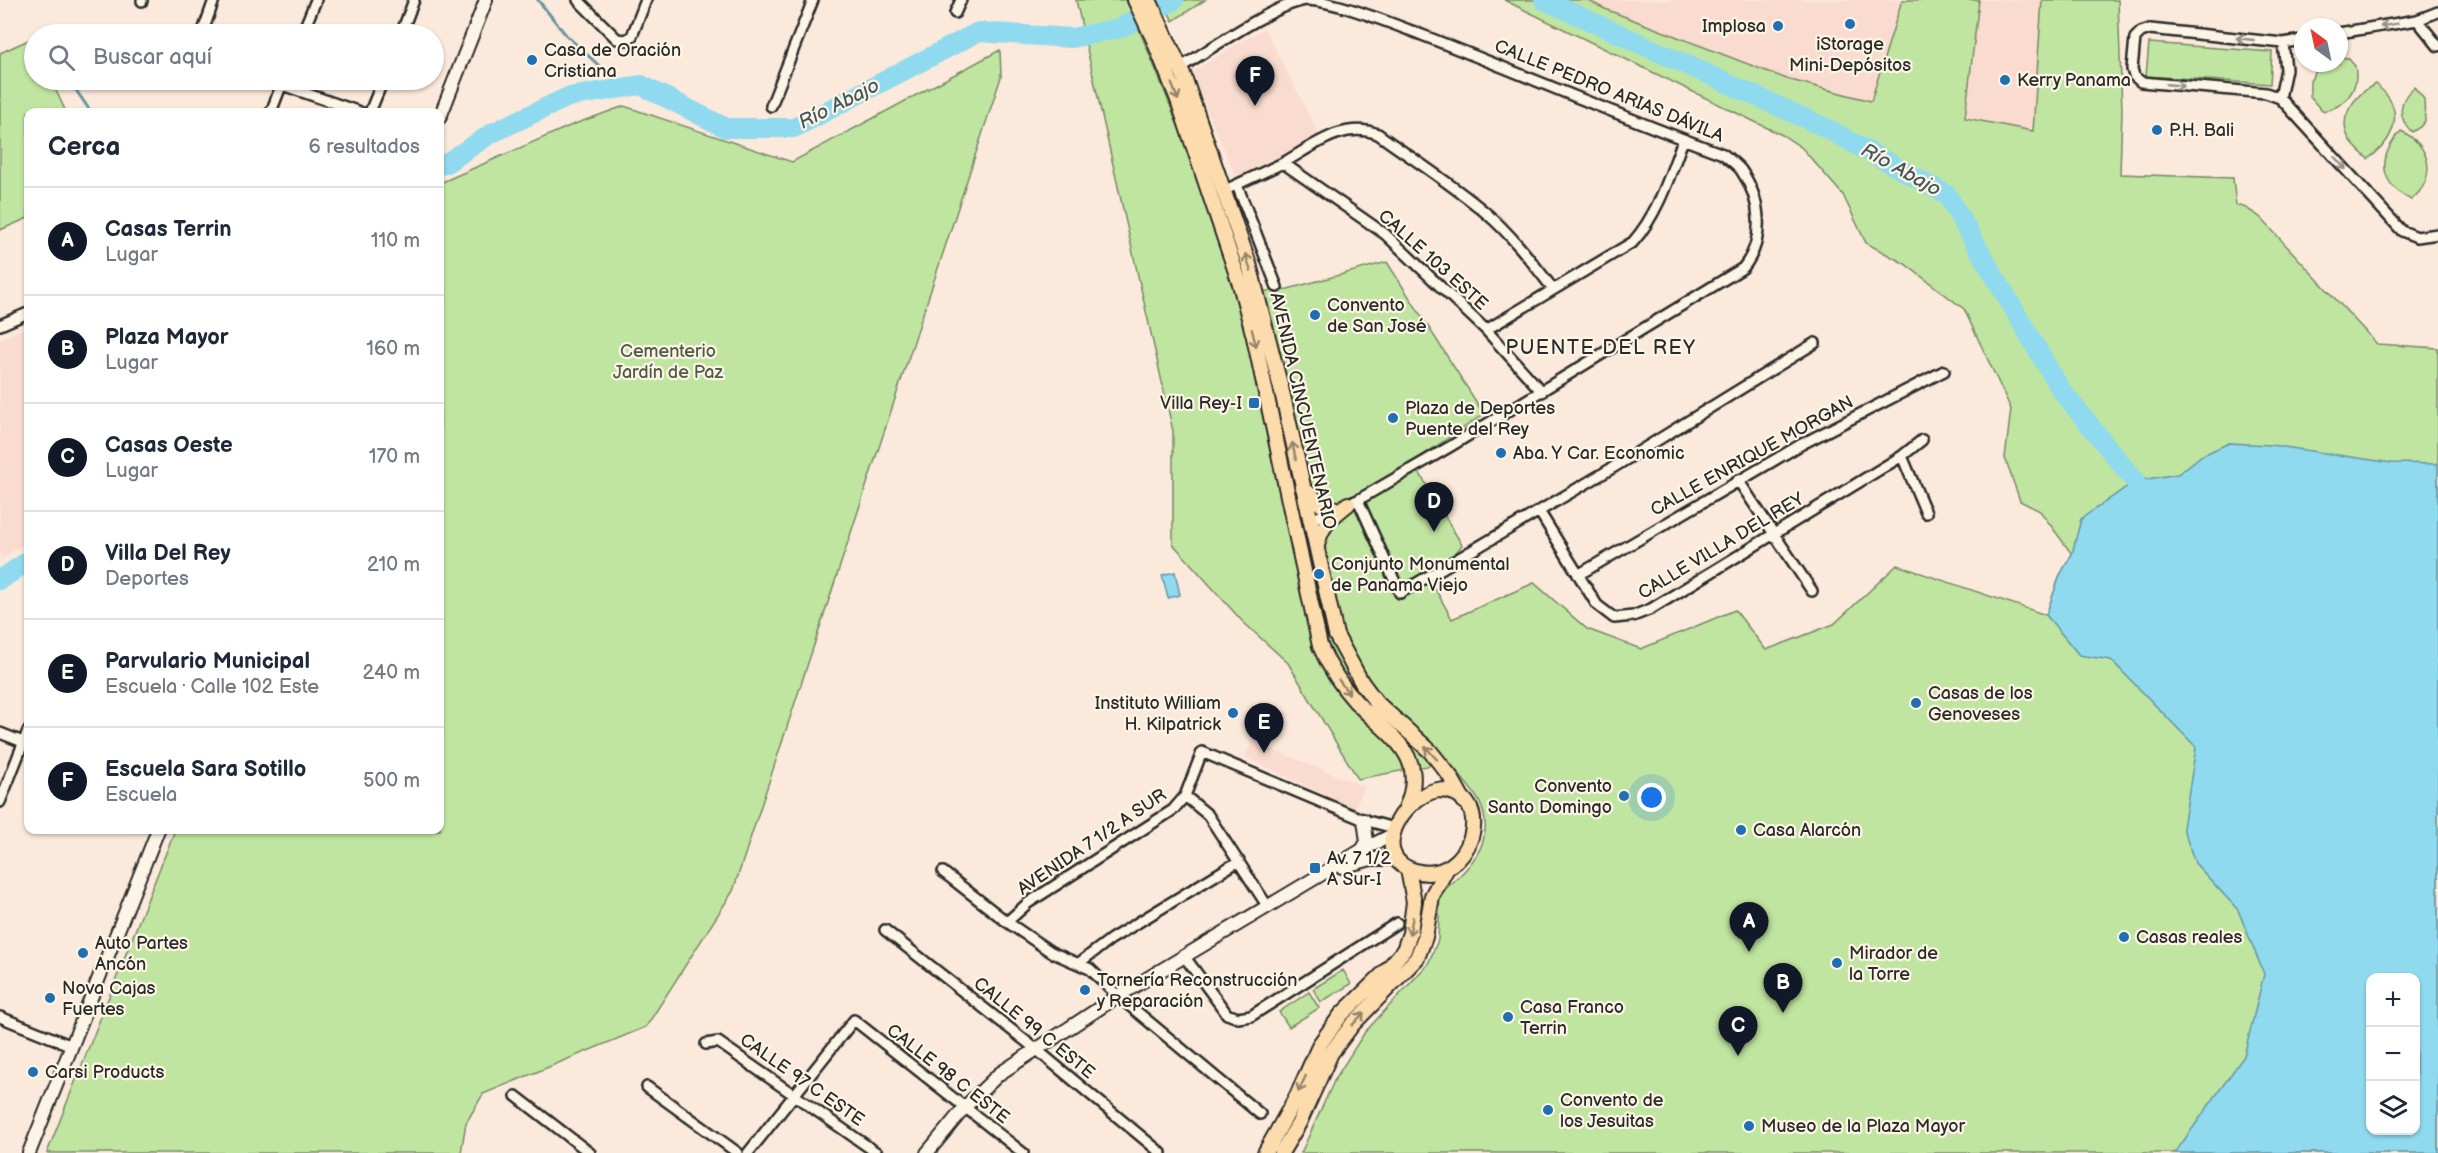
<!DOCTYPE html>
<html lang="es">
<meta charset="utf-8">
<style>
:root{--surface:#fff;--page:#f2f2f3;--text:#1f2937;--muted:#747a83;--line:#e0e1e3;--accent:#111827}
body{margin:0;font-family:"Balsamiq Sans",sans-serif;background:var(--page);color:var(--text)}
.controls{position:absolute;right:18px;bottom:18px;display:grid;overflow:hidden;border-radius:12px;box-shadow:0 2px 4px #0004}
.controls button{width:54px;height:54px;display:grid;place-items:center;padding:0;border:0;border-bottom:2px solid var(--line);background:var(--surface);color:var(--text);font:30px sans-serif}
.compass{position:absolute;left:2294px;top:18px;width:54px;height:54px;border-radius:50%;background:var(--surface);box-shadow:0 2px 4px #0004;rotate:327deg}
.you{position:absolute;left:1652px;top:798px;width:21px;height:21px;margin:-15px;border:4px solid #fff;border-radius:50%;background:#1a73e8;box-shadow:0 0 0 9px #1a73e833}
.badge{display:grid;place-items:center;width:39px;height:39px;border-radius:50%;background:var(--accent);color:#fff;font-size:20px;font-weight:700}
.pin{position:absolute;translate:-50% -50px;filter:drop-shadow(0 2px 3px #0008)}
.pin::after{content:'';position:absolute;top:32px;width:21px;height:18px;background:inherit;clip-path:polygon(0 0,100% 0,50% 100%)}
.list{margin:0;padding:0;list-style:none}
h2{display:flex;justify-content:space-between;align-items:center;height:78px;margin:0;padding:0 24px;font-size:26px}
h2 small{font-size:20px;font-weight:400;color:var(--muted)}
.list li{display:grid;grid-template-columns:39px 1fr auto;gap:18px;align-items:center;box-sizing:border-box;height:108px;padding:0 24px;border-top:2px solid var(--line)}
.list b{display:block;font-size:22px;white-space:nowrap}
.list p{margin:0;font-size:20px;white-space:nowrap;color:var(--muted)}
.list em{font-size:20px;font-style:normal;color:var(--muted)}
.icon{flex:none;width:33px;height:33px;fill:none;stroke:currentColor;stroke-width:2;stroke-linecap:round;stroke-linejoin:round}
.map{position:relative;flex:none;width:2438px;height:1153px;overflow:hidden}
.search{position:absolute;background:var(--surface);box-shadow:0 2px 4px #0004;left:24px;top:24px;width:420px;height:66px;display:flex;align-items:center;gap:15px;box-sizing:border-box;padding:0 21px;border-radius:33px;color:var(--muted);font-size:22px}
.panel{position:absolute;background:var(--surface);box-shadow:0 2px 4px #0004;left:24px;top:108px;width:420px;height:726px;border-radius:12px}
.map>svg:first-child{display:block}
</style>
<div class="map">
<svg width="2438" height="1153" viewBox="0 0 2438 1153">
<rect width="100%" height="100%" fill="#fbe9db"/>
<filter id="ink" filterUnits="userSpaceOnUse"><feTurbulence type="fractalNoise" baseFrequency=".0167" numOctaves="2"/><feDisplacementMap in="SourceGraphic" scale="12" xChannelSelector="R" yChannelSelector="G"/><feConvolveMatrix kernelMatrix="1 2 1 2 8 2 1 2 1" color-interpolation-filters="sRGB"/></filter>
<g filter="url(#ink)">
<path fill="#fadbcf" d="M1587,0H2118L2122,110L2070,138L1872,101L1787,79L1605,9Z
M1264,28L1321,138L1282,160L1238,181L1191,73Z
M28,327V541L2,558L0,553V339Z
M1270,705L1289,713L1271,749L1365,787L1354,809L1245,757Z"/>
<path fill="#c0e5a0" stroke="#768866" stroke-width="1.5" fill-rule="evenodd" d="M1076,0H1126C1169,97 1205,193 1237,294L1288,289L1387,262L1484,414L1413,462L1462,545L1432,583L1452,619L1534,583L1587,629L1641,649L1735,610L1766,650L1834,624L1897,565L2046,615L2060,575L2072,554L2040,511L2020,501L2005,458L2011,409L1964,309L1905,264L1866,243L1843,195L1802,148L1784,136L1504,0H1587L1605,9L1787,79L1871,101L1902,0H1979L1965,118L2033,131L2042,0H2118L2122,110L2120,174L2233,178L2236,205L2246,208L2260,217L2377,344L2438,348V1153H1301L1335,1079L1365,1032L1428,964L1438,940L1440,894C1467,870 1498,843 1480,803C1473,789 1458,774 1448,762L1358,779L1288,663L1242,621L1173,544V431ZM2370,978H2416V1130H2370Z
M1162,0H1205L1173,21Z
M33,38L34,80H51L66,112H28V218L0,230V53Z
M2149,43L2272,52L2270,84L2146,76Z
M1000,50L1001,77L733,891L646,1027L483,1094L466,1123L461,1153H47L175,830H440V183L572,125L624,106L792,162Z
M2339,57L2348,58L2355,66C2360,89 2345,108 2322,111L2310,97V81L2321,63H2339Z
M2375,84C2407,108 2396,139 2368,159C2362,154 2356,148 2351,142C2335,119 2355,95 2375,84Z
M2414,87L2424,99L2425,121L2420,127L2412,132C2396,117 2399,100 2414,87Z
M2401,131C2431,145 2438,178 2411,200C2379,183 2377,158 2401,131Z
M1343,970L1351,984L1321,1002L1313,989Z
M1309,992L1319,1008L1289,1027L1279,1012Z"/>
<path fill="#8fdaef" stroke="#6794a1" stroke-width="1.5" fill-rule="evenodd" d="M2229,443L2271,445L2392,463L2438,464V1153H2175L2244,1056L2264,974L2238,910L2195,863L2183,828L2196,747L2111,660L2079,655L2046,615L2060,575L2072,554L2081,519L2135,481L2178,474L2201,456ZM2370,978H2416V1130H2370Z
M1175,572L1180,595L1168,598L1162,575Z"/>
<g fill="none" stroke-linecap="round" stroke-linejoin="round">
<path stroke="#6794a1" stroke-width="3" d="M538,0L566,35L623,88
M51,30L52,34
M69,80L91,112"/>
<path stroke="#8fdaef" stroke-width="20" d="M1544,0L1826,128L1947,195L2061,390L2135,481
M440,165L445,164L492,133L568,97L641,85L726,128H794L978,32L1072,38L1120,28L1174,0
M0,580L28,561"/>
<defs>
<path id="street" d="M578,0L617,39L626,40L632,36L646,0
M142,1V0
M955,13L961,0
M2417,20L2438,46
M2339,33L2417,20L2438,12
M202,34L214,0
M302,34L316,0
M401,34L414,0
M2303,40L2283,43L2150,29L2141,32L2135,38L2132,69L2134,76L2141,82L2266,93L2280,98L2402,231L2417,237L2438,234
M1181,67C1211,49 1272,6 1305,0C1334,0 1393,24 1422,35C1522,74 1621,117 1723,154C1729,159 1736,164 1741,170C1761,199 1766,240 1743,268L1451,446L1358,500L1311,520
M282,85L360,112
M2280,98L2286,69L2283,43
M771,106L813,0
M271,112L283,81
M370,112L383,80
M1283,163C1312,147 1343,120 1378,134C1414,160 1452,184 1486,213C1511,234 1533,263 1553,289
M1237,185L1277,287
M1223,191L1283,163L1385,234L1486,330L1542,392
M0,325L28,313
M1486,330L1633,242C1658,214 1670,175 1683,140
M1902,456L1926,513
M1738,480L1812,591
M1358,500L1400,593L1614,467L1815,343
M1539,511L1597,605L1614,618L1633,616L1651,609L1902,456L1922,440
M1578,575L1802,444L1944,371
M0,733L28,744
M1185,796L1208,815L1268,907
M0,802L28,731
M943,872L1007,922L1051,952L1090,969L1118,996L1260,1114
M1007,922L1028,903L1173,810L1185,796L1202,752L1364,820L1394,828
M885,930L1037,1050L1161,1153
M1184,956L1227,1014L1238,1018L1251,1016L1397,923
M1079,963L1111,939L1239,861
M0,1017L72,1046
M706,1044L718,1042L877,1153
M647,1087L738,1153
M516,1096L590,1153
M748,1153L854,1020L1023,1153"/>
<path id="secondary" d="M440,117L486,0
M1362,850L1367,842L1364,820
M1342,867L1371,859H1397
M29,1153L158,830
M927,1153L965,1107L999,1074L1118,996L1362,850L1392,835"/>
<path id="primary" d="M1135,0L1153,38L1178,100L1240,284L1254,337L1320,646C1329,666 1340,685 1355,701C1387,735 1430,754 1406,808
M1149,0L1183,74L1249,264L1283,396L1336,635L1362,683L1377,703L1430,751L1450,776L1464,801
M1303,488L1322,505L1336,509
M1317,546C1321,525 1332,517 1348,504
M1438,790C1500,791 1472,887 1415,871C1368,858 1400,797 1438,790Z
M1265,1153L1297,1096L1320,1044L1341,1015L1386,971L1404,950L1410,933L1414,902L1408,869
M1281,1153L1299,1123L1331,1053L1352,1025L1417,958L1425,937L1432,896L1447,868"/>
</defs>
<use href="#street" stroke="#2b2b2b" stroke-width="14"/>
<use href="#secondary" stroke="#2b2b2b" stroke-width="16"/>
<use href="#primary" stroke="#2b2b2b" stroke-width="18"/>
<use href="#street" stroke="#fcf5e5" stroke-width="9"/>
<use href="#secondary" stroke="#fcf5e5" stroke-width="12"/>
<use href="#primary" stroke="#fcdcac" stroke-width="14"/>
</g>
<defs><path id="oneway-shaft" d="M-6 0H5M1.5-3L5.5 0L1.5 3" fill="none" stroke-width="1.6" stroke-linecap="round" stroke-linejoin="round" transform="scale(1.5)"/></defs>
<g stroke="#949088">
<use href="#oneway-shaft" transform="translate(2389 25) rotate(170)"/>
<use href="#oneway-shaft" transform="translate(2245 39) rotate(-174)"/>
<use href="#oneway-shaft" transform="translate(2175 85) rotate(5)"/>
<use href="#oneway-shaft" transform="translate(2340 163) rotate(48)"/>
</g>
<g stroke="#94846c">
<use href="#oneway-shaft" transform="translate(1175 92) rotate(69)"/>
<use href="#oneway-shaft" transform="translate(1248 262) rotate(-108)"/>
<use href="#oneway-shaft" transform="translate(1254 338) rotate(76)"/>
<use href="#oneway-shaft" transform="translate(1294 451) rotate(-102)"/>
<use href="#oneway-shaft" transform="translate(1344 687) rotate(53)"/>
<use href="#oneway-shaft" transform="translate(1431 753) rotate(-133)"/>
<use href="#oneway-shaft" transform="translate(1411 926) rotate(102)"/>
<use href="#oneway-shaft" transform="translate(1358 1019) rotate(-47)"/>
<use href="#oneway-shaft" transform="translate(1302 1084) rotate(115)"/>
</g>
</g>
<g fill="#1f6fb2" stroke="#fcf5e5" stroke-width="2">
<circle cx="1850" cy="24" r="6"/>
<circle cx="1778" cy="26" r="6"/>
<circle cx="532" cy="60" r="6"/>
<circle cx="2005" cy="80" r="6"/>
<circle cx="2157" cy="130" r="6"/>
<circle cx="1315" cy="315" r="6"/>
<rect x="1248" y="397" width="12" height="12" rx="3"/>
<circle cx="1393" cy="418" r="6"/>
<circle cx="1501" cy="453" r="6"/>
<circle cx="1319" cy="574" r="6"/>
<circle cx="1916" cy="703" r="6"/>
<circle cx="1233" cy="713" r="6"/>
<circle cx="1624" cy="796" r="6"/>
<circle cx="1741" cy="830" r="6"/>
<rect x="1309" y="862" width="12" height="12" rx="3"/>
<circle cx="2124" cy="937" r="6"/>
<circle cx="83" cy="953" r="6"/>
<circle cx="1837" cy="963" r="6"/>
<circle cx="1085" cy="990" r="6"/>
<circle cx="50" cy="998" r="6"/>
<circle cx="1508" cy="1017" r="6"/>
<circle cx="33" cy="1072" r="6"/>
<circle cx="1548" cy="1110" r="6"/>
<circle cx="1749" cy="1126" r="6"/>
</g>
<g text-anchor="middle" dominant-baseline="central" stroke-width="4.5" stroke-linejoin="round" paint-order="stroke">
<g font-size="18" fill="#2b2b2b" stroke="#fcf5e5" text-anchor="start">
<text x="1766" y="26" text-anchor="end">Implosa</text>
<text x="1850" y="44" text-anchor="middle">iStorage<tspan x="1850" dy="21">Mini-Depósitos</tspan></text>
<text x="544" y="50">Casa de Oración<tspan x="544" dy="21">Cristiana</tspan></text>
<text x="2017" y="80">Kerry Panama</text>
<text x="2169" y="130">P.H. Bali</text>
<text x="1327" y="305">Convento<tspan x="1327" dy="21">de San José</tspan></text>
<text x="1242" y="403" text-anchor="end">Villa Rey-I</text>
<text x="1405" y="408">Plaza de Deportes<tspan x="1405" dy="21">Puente del Rey</tspan></text>
<text x="1513" y="453">Aba. Y Car. Economic</text>
<text x="1331" y="564">Conjunto Monumental<tspan x="1331" dy="21">de Panama Viejo</tspan></text>
<text x="1928" y="693">Casas de los<tspan x="1928" dy="21">Genoveses</tspan></text>
<text x="1221" y="703" text-anchor="end">Instituto William<tspan x="1221" dy="21">H. Kilpatrick</tspan></text>
<text x="1612" y="786" text-anchor="end">Convento<tspan x="1612" dy="21">Santo Domingo</tspan></text>
<text x="1753" y="830">Casa Alarcón</text>
<text x="1327" y="858">Av. 7 1/2<tspan x="1327" dy="21">A Sur-I</tspan></text>
<text x="2136" y="937">Casas reales</text>
<text x="95" y="943">Auto Partes<tspan x="95" dy="21">Ancón</tspan></text>
<text x="1849" y="953">Mirador de<tspan x="1849" dy="21">la Torre</tspan></text>
<text x="1097" y="980">Tornería Reconstrucción<tspan x="1097" dy="21">y Reparación</tspan></text>
<text x="62" y="988">Nova Cajas<tspan x="62" dy="21">Fuertes</tspan></text>
<text x="1520" y="1007">Casa Franco<tspan x="1520" dy="21">Terrin</tspan></text>
<text x="45" y="1072">Carsi Products</text>
<text x="1560" y="1100">Convento de<tspan x="1560" dy="21">los Jesuitas</tspan></text>
<text x="1761" y="1126">Museo de la Plaza Mayor</text>
</g>
<g font-size="18" fill="#2b2b2b" stroke="#fcf5e5">
<text transform="translate(1609 91) rotate(22)">CALLE PEDRO ARIAS DÁVILA</text>
<text transform="translate(1433 260) rotate(42)">CALLE 103 ESTE</text>
<text transform="translate(1303 411) rotate(77)">AVENIDA CINCUENTENARIO</text>
<text transform="translate(1752 456) rotate(-29)">CALLE ENRIQUE MORGAN</text>
<text transform="translate(1721 546) rotate(-31)">CALLE VILLA DEL REY</text>
<text transform="translate(1092 842) rotate(-34)">AVENIDA 7 1/2 A SUR</text>
<text transform="translate(1034 1028) rotate(39)">CALLE 99 C ESTE</text>
<text transform="translate(948 1074) rotate(38)">CALLE 98 C ESTE</text>
<text transform="translate(802 1080) rotate(35)">CALLE 97 C ESTE</text>
</g>
<g font-size="18" fill="#505a48" stroke="#fcf5e5">
<text x="668" y="351">Cementerio<tspan x="668" dy="21">Jardín de Paz</tspan></text>
</g>
<g font-size="20" font-style="italic" fill="#44575c" stroke="#fcf5e5">
<text transform="translate(839 104) rotate(-27)">Río Abajo</text>
<text transform="translate(1901 170) rotate(29)">Río Abajo</text>
</g>
<g font-size="20" letter-spacing="1.5" fill="#2b2b2b" stroke="#fcf5e5">
<text x="1601" y="348">PUENTE DEL REY</text>
</g>
</g>
</svg>
<div class="controls">
<button>+</button>
<button>−</button>
<button><svg class="icon" aria-label="layers" viewBox="0 0 24 24"><path d="M12 4l9 5-9 5-9-5zM3 14l9 5 9-5"/></svg></button>
</div>
<svg class="compass" viewBox="-18 -18 36 36"><path d="M0-13l5 13h-10z" fill="#e53935"/><path d="M0 13l5-13h-10z" fill="#747a83"/></svg>
<div class="you"></div>
<div class="pin badge" style="left:1749px;top:952px">A</div>
<div class="pin badge" style="left:1783px;top:1013px">B</div>
<div class="pin badge" style="left:1738px;top:1056px">C</div>
<div class="pin badge" style="left:1434px;top:532px">D</div>
<div class="pin badge" style="left:1264px;top:753px">E</div>
<div class="pin badge" style="left:1255px;top:106px">F</div>
<div class="search"><svg class="icon" aria-label="search" viewBox="0 0 24 24"><circle cx="10" cy="10" r="6"/><path d="M15 15l6 6"/></svg>Buscar aquí</div>
<section class="panel">
<h2>Cerca<small>6 resultados</small></h2>
<ul class="list">
<li><span class="badge">A</span><div><b>Casas Terrin</b><p>Lugar</p></div><em>110 m</em></li>
<li><span class="badge">B</span><div><b>Plaza Mayor</b><p>Lugar</p></div><em>160 m</em></li>
<li><span class="badge">C</span><div><b>Casas Oeste</b><p>Lugar</p></div><em>170 m</em></li>
<li><span class="badge">D</span><div><b>Villa Del Rey</b><p>Deportes</p></div><em>210 m</em></li>
<li><span class="badge">E</span><div><b>Parvulario Municipal</b><p>Escuela · Calle 102 Este</p></div><em>240 m</em></li>
<li><span class="badge">F</span><div><b>Escuela Sara Sotillo</b><p>Escuela</p></div><em>500 m</em></li>
</ul>
</section>
</div>
